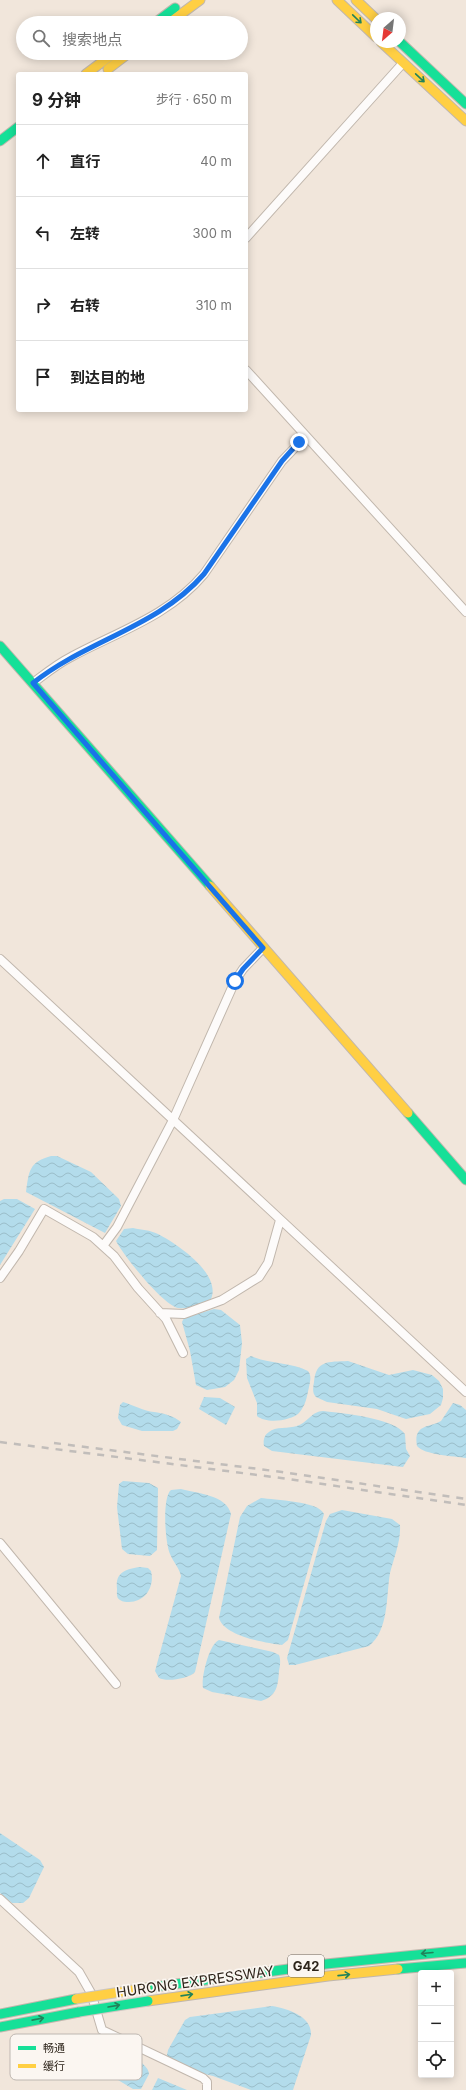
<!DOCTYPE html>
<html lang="zh">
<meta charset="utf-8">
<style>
:root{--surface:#fff;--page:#f6f6f6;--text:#222;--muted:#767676;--line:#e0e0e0}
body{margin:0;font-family:Inter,"Noto Sans SC",sans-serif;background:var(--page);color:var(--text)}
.controls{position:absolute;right:12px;bottom:12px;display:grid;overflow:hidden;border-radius:4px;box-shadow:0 2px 10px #0003}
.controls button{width:36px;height:36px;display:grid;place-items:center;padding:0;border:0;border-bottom:1px solid var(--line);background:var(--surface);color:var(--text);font:20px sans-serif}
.compass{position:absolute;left:370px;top:12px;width:36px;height:36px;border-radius:50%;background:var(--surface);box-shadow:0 2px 10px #0003;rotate:208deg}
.stop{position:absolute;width:12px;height:12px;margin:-9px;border:3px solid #1a73e8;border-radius:50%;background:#fff}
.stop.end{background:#1a73e8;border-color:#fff;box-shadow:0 1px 4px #0008}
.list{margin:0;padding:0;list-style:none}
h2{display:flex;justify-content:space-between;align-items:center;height:52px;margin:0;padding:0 16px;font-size:17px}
h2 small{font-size:13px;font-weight:400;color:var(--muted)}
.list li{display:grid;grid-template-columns:26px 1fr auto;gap:12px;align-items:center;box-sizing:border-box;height:72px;padding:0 16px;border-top:1px solid var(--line)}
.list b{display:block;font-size:15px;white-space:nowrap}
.list em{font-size:13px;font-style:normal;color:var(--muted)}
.icon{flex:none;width:22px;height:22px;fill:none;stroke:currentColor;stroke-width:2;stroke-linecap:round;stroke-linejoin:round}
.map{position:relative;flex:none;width:466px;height:2090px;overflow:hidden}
.search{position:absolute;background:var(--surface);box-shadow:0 2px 10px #0003;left:16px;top:16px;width:232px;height:44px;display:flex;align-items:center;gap:10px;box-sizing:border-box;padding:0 14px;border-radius:22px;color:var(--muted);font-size:15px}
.panel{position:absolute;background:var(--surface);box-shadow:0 2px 10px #0003;left:16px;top:72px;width:232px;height:340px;border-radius:4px}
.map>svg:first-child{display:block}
</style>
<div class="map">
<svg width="466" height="2090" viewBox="0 0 466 2090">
<defs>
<pattern id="water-waves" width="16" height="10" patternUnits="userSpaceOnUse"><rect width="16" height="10" fill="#b3dceb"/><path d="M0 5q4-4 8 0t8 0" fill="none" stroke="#9abdc9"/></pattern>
</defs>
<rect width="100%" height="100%" fill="#f1e6db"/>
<path fill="url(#water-waves)" d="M51,1156H57L91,1172L119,1199L121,1206L105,1233L26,1192C29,1171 29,1162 51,1156Z
M4,1199H17L35,1209L0,1265V1201Z
M133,1228C142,1230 150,1230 158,1234C176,1243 222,1274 211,1299C200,1303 190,1310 178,1308C163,1305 123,1255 116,1241L124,1229Z
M214,1309L221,1310L240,1325L242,1343L239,1370L234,1380L225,1387L207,1390L196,1385L190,1351L182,1322L184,1318Z
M251,1356C269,1364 291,1362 308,1371C312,1376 310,1381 309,1387C307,1396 306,1405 299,1413C291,1421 266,1424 257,1416V1403L247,1378L246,1359Z
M348,1361L389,1375L413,1370L432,1375L439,1381L443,1389V1398L441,1405L430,1414L406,1419L377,1409L327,1402L316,1397C312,1393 313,1388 314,1382C316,1360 328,1362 348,1361Z
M204,1397L220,1398L235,1407L226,1425L199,1409Z
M123,1402C133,1405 144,1411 154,1412C163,1413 174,1416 181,1422L177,1429L173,1431H142L122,1425L118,1418L120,1405Z
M453,1403L460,1405L466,1410V1458C454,1456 424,1455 417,1446C413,1424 429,1428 441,1421Z
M323,1411C342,1413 394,1418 405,1434L406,1449L410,1456L403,1467L272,1451L264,1446C263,1441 264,1435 269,1432C275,1426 289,1429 297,1426C307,1423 312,1411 323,1411Z
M123,1481L149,1483L158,1488L157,1550L150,1556L128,1554L122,1549L117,1507L119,1484Z
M181,1489C196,1493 227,1495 231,1514L195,1672C189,1679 166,1682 159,1678L155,1671L181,1576C179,1567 173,1562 170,1554C165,1543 162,1497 171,1490Z
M261,1498C274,1500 319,1501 324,1514L288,1640L282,1645C265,1643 224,1636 219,1618L240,1517L247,1506Z
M342,1510L392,1519L400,1525C401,1541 394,1557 390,1573C386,1597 389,1630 369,1646L295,1665H289L287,1658L326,1521L330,1514Z
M140,1567L148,1568L151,1571C155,1587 145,1602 129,1602C126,1602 123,1602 120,1600C116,1598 117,1593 117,1589C115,1572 126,1569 140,1567Z
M219,1640L273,1652L279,1655C281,1660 280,1666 279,1671C278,1686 277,1696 261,1701L212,1692L203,1688C201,1678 209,1644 219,1640Z
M0,1833L40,1860L44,1867L29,1898L23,1903H12L0,1893Z
M272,2006C288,2009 312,2016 311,2035L293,2090H251L213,2076L197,2072L168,2060L167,2055L168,2050L185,2020L190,2017Z
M103,2041C114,2047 149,2061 149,2074L141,2089H133L93,2065L92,2062Z
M158,2078L187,2090H152Z"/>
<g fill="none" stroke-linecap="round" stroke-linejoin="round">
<defs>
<path id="street" d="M246,238L403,63
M246,370L466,612
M33,683C45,674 57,664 71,657C117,632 169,616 204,574L282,461L306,436
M0,959L466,1392
M103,1246L117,1227L173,1120L235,981L243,969L263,948
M0,1278L19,1251L44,1209L93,1237L114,1256L138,1288L166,1319L183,1353
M160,1313L184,1314L222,1300L259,1277L268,1263L280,1220
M0,1543L116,1684
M0,1899L79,1972L91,1993L102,2030L203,2078L207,2082V2090"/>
<path id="fast" d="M155,23L175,8
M400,42L466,104
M0,141L18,127
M0,646L210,886
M408,1113L466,1180
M398,1969L466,1963
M146,1988L326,1964L466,1950
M0,2014L76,1999
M0,2027L79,2012"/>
<path id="slow" d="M337,0L376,37
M356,0L376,19
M169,23L200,0
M381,42L466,121
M108,69L129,53
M86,74L114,53
M210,886L408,1113
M148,2001L328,1976L398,1969"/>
</defs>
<use href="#street" stroke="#c1b7ad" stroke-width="10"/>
<use href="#fast" stroke="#c1b7ad" stroke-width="11"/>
<use href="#slow" stroke="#c1b7ad" stroke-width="11"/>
<use href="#street" stroke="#fdfbfa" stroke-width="8"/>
<use href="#fast" stroke="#16e098" stroke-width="9"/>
<use href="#slow" stroke="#ffcf43" stroke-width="9"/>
<path stroke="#c1bdba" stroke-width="2.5" stroke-dasharray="7 7" stroke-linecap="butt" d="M0,1442L281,1478L466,1505
M54,1443L282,1472L466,1499"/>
<defs>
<path id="fast-bridge" d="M79,2012L148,2001"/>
<path id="slow-bridge" d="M76,1999L146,1988"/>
</defs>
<use href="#fast-bridge" stroke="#ccc6c0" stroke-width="11" stroke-linecap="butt"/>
<use href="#slow-bridge" stroke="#ccc6c0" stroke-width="11" stroke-linecap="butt"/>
<use href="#fast-bridge" stroke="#16e098" stroke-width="9"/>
<use href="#slow-bridge" stroke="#ffcf43" stroke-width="9"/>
</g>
<defs><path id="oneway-shaft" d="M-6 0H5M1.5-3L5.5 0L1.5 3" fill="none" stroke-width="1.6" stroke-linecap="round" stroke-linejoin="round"/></defs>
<g stroke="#22825a">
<use href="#oneway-shaft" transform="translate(357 19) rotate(44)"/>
<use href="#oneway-shaft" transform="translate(420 78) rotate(43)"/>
<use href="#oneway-shaft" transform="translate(427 1953) rotate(175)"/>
<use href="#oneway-shaft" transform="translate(344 1975) rotate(-6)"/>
<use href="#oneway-shaft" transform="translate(187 1995) rotate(-8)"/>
<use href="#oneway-shaft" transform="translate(114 2006) rotate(-10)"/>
<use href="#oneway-shaft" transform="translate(38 2019) rotate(-11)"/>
</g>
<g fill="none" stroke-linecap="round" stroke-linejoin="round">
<path stroke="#1a73e8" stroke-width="5" d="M235,981L243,969L263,948L33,683C87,640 158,627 204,574L282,461L299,442"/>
</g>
<g text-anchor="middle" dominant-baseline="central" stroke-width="3.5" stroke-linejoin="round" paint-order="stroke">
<rect fill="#fbf6f1" stroke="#6c645b" stroke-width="1" x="288" y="1955" width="36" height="22" rx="3"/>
<g font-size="13" font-weight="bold" fill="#2e251b">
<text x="306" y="1966">G42</text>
</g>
<g font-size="14" fill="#2e251b" stroke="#fbf6f1">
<text transform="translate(195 1981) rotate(-8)">HURONG EXPRESSWAY</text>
</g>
</g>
<rect x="10" y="2034" width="132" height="46" rx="6" fill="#fbf6f1" stroke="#beb7b1" stroke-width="1"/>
<rect x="18" y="2046" width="18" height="4" fill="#16e098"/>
<rect x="18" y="2064" width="18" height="4" fill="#ffcf43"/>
<g font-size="11" fill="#2e251b">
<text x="43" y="2052">畅通</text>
<text x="43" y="2070">缓行</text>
</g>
</svg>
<div class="controls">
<button>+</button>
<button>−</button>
<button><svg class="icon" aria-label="locate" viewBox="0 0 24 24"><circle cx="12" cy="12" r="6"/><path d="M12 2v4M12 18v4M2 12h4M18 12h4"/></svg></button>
</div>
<svg class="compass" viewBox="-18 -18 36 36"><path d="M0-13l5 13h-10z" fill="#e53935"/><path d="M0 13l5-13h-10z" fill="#767676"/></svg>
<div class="stop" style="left:235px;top:981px"></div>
<div class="stop end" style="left:299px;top:442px"></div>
<div class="search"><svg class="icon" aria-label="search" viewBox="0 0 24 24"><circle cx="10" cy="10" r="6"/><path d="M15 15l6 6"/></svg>搜索地点</div>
<section class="panel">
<h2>9 分钟<small>步行 · 650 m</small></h2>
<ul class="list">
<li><svg class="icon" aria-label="ahead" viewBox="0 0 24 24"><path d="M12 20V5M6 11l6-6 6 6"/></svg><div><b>直行</b></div><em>40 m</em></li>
<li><svg class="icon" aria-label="left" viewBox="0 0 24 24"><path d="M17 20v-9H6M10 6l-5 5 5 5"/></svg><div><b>左转</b></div><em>300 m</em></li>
<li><svg class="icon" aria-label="right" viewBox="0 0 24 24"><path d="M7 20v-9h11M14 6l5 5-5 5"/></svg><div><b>右转</b></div><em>310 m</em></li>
<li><svg class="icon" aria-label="arrive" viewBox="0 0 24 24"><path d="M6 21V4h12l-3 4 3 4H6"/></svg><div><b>到达目的地</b></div></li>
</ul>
</section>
</div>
